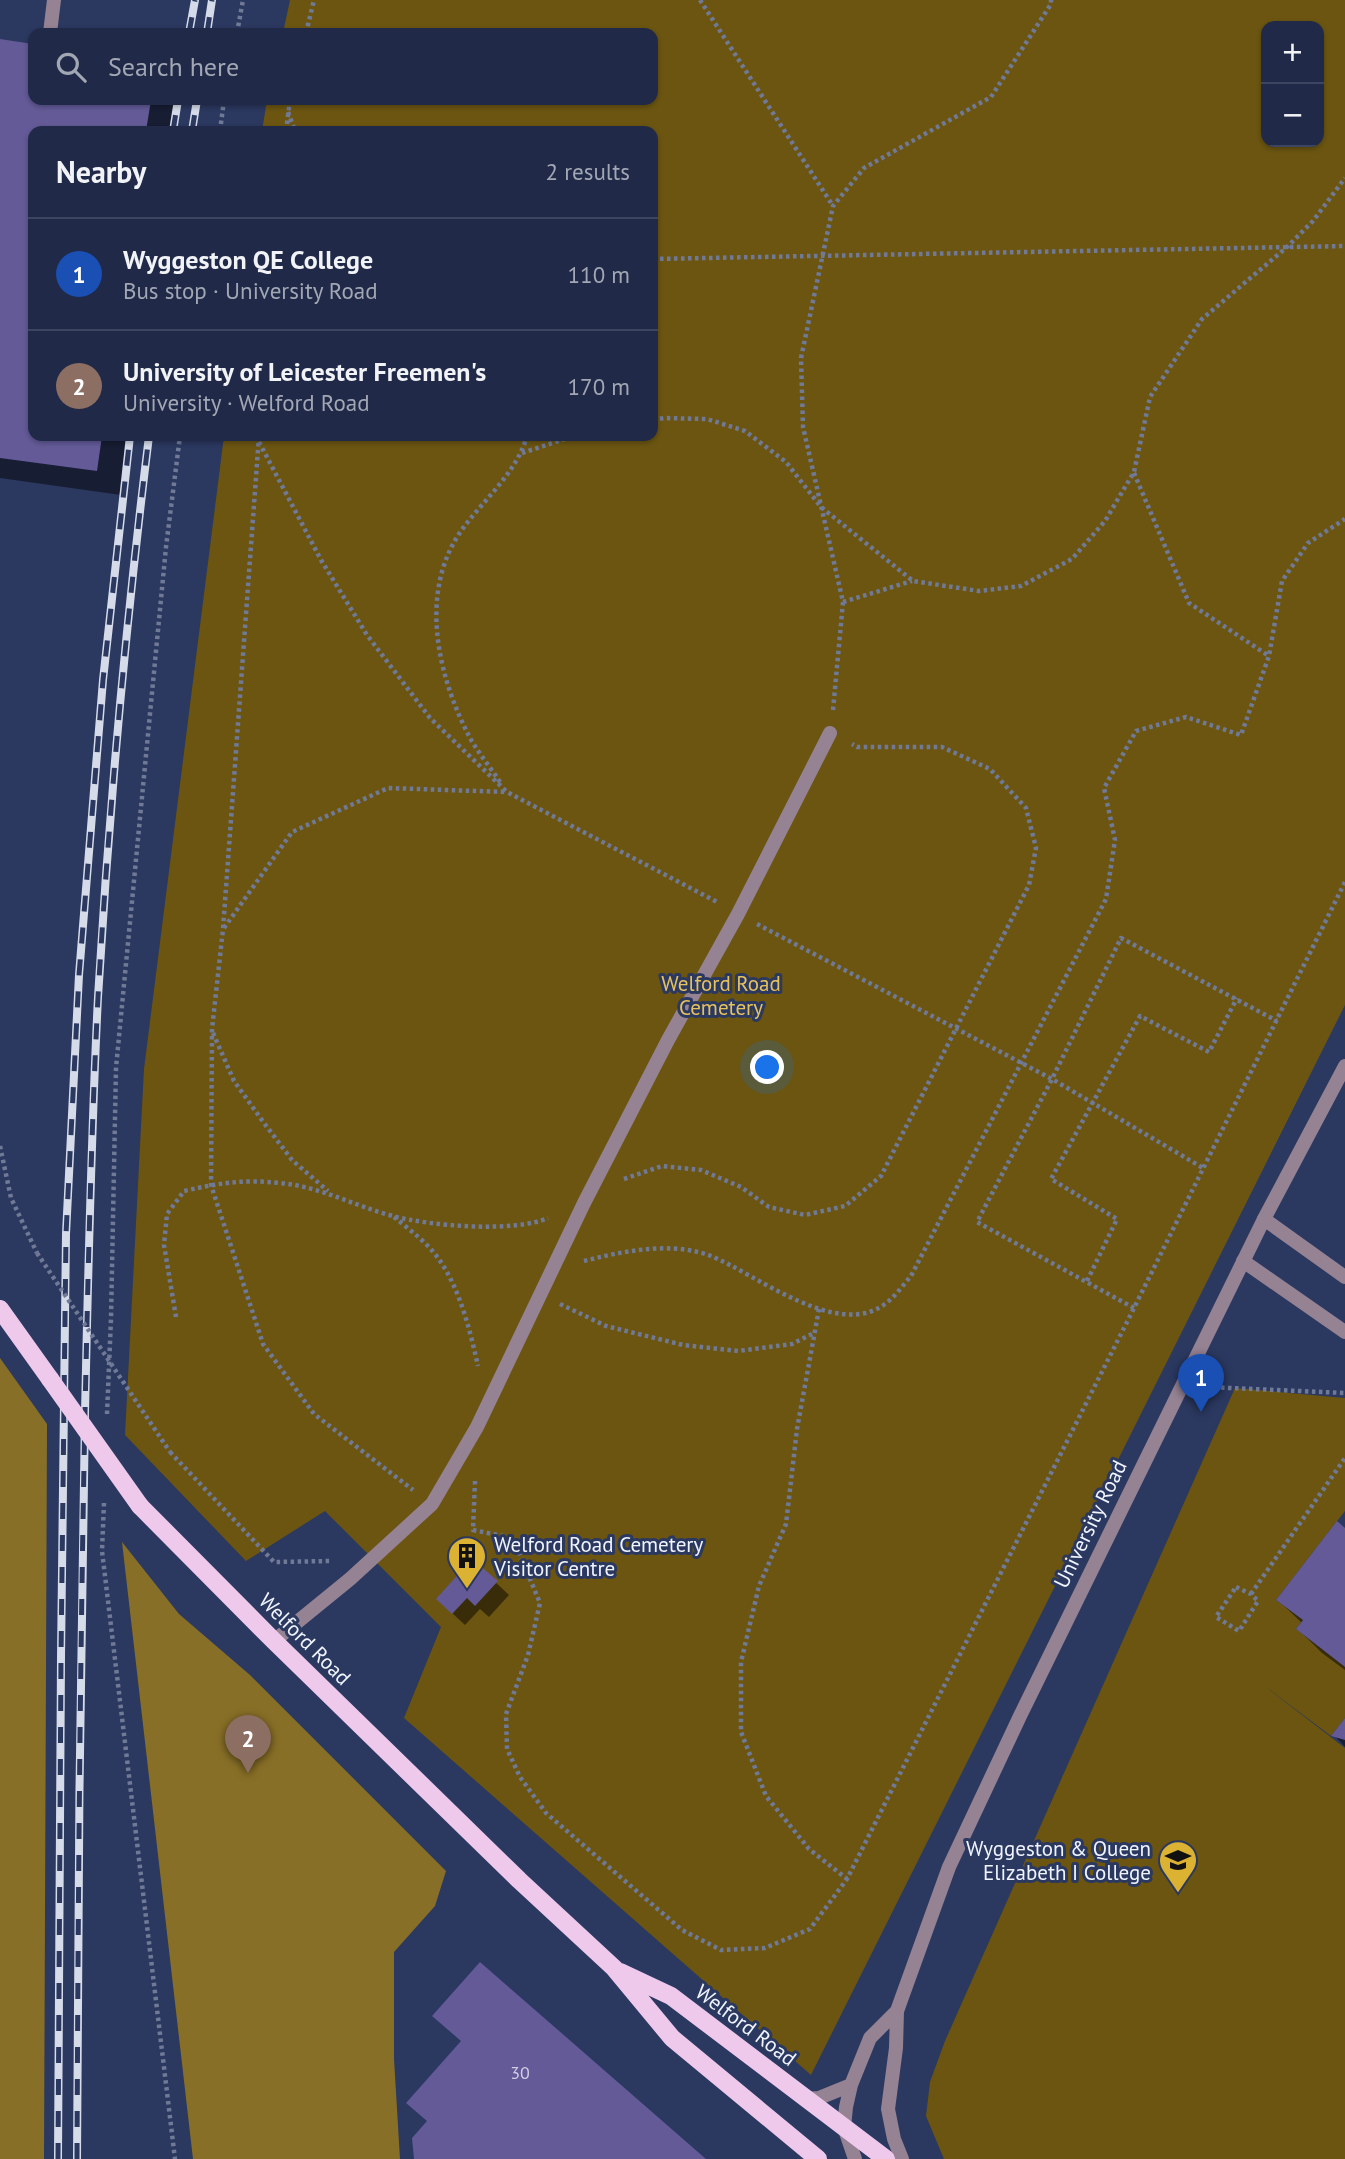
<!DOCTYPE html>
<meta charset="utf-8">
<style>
:root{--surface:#202a48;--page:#2d3652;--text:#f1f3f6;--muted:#a2a7b4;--line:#3d4660;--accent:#dcb233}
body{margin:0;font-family:"PT Sans",sans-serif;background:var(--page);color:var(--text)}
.controls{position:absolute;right:21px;top:21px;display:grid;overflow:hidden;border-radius:14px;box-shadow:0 2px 5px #0004}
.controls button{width:63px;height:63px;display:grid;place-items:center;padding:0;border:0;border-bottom:2px solid var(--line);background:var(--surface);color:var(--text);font:35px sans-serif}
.you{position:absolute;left:768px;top:1068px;width:24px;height:24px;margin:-18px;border:5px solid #fff;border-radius:50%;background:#1a73e8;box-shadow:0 0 0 10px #1a73e833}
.badge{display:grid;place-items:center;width:46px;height:46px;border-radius:50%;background:var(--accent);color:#fff;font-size:23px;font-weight:700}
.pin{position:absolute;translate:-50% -58px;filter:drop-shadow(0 2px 4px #0008)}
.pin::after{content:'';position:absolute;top:37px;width:24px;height:21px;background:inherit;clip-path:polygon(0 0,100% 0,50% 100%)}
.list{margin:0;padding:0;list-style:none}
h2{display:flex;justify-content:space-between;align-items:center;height:91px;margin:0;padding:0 28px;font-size:30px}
h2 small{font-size:23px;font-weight:400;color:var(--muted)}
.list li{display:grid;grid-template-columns:46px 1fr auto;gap:21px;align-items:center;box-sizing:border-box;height:112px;padding:0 28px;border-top:2px solid var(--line)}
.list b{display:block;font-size:26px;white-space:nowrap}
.list p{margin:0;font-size:23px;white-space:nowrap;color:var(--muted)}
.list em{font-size:23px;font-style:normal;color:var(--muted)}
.icon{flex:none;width:38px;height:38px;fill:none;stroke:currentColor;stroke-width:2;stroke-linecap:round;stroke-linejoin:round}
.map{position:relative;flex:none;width:1345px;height:2159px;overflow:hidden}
.search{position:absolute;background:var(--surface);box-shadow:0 2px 5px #0004;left:28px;top:28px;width:630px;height:77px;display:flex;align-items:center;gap:18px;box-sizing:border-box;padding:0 24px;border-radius:14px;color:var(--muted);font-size:26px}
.panel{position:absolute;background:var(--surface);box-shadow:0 2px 5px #0004;left:28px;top:126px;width:630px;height:315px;border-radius:14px}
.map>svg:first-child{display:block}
</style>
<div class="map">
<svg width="1345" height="2159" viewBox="0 0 1345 2159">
<rect width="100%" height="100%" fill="#2b3860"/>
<path fill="#6b5511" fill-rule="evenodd" d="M290,0H1345V1005L811,2075L404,1718L441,1627L325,1511L246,1561L125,1435L144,1069L224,436H653V131H262L267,100H653V33H283ZM1266,26H1319V142H1266Z
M1235,1388L1345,1398V1511L1276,1600L1303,1620L1296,1629L1345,1667V1718L1331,1736L1262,1684L1345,1748V2159H944L926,2116L930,2082L945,2041Z"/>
<path fill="#886f27" d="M0,1358L47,1424L44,2159H0Z
M122,1542L179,1614L250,1675L446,1871L435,1906L394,1952V2059L400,2159H193Z"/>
<path fill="#0007" d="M0,41L33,46V100H175L178,103L173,131H33V436H129L121,495L0,478Z
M1345,1530V1670L1322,1653L1298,1629L1302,1623L1278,1600Z
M473,1561L509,1595L489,1617L480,1609L465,1625L451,1612Z
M1345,1720V1747L1334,1735Z"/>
<path fill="#635a97" d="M0,39L33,44V100H151L146,131H33V436H102L97,471L0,458Z
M1337,1521L1345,1528V1667L1296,1629L1303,1620L1276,1600Z
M472,1559L498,1581L475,1606L467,1598L452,1614L436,1599Z
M1345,1718V1740L1331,1736Z
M480,1962L706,2159H414L412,2138L427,2121L406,2103L461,2041L432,2016Z"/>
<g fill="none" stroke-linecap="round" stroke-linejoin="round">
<path stroke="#707a97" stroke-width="4.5" stroke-dasharray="3.5 3.5" stroke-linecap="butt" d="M700,0L833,206
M237,33L243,0
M306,33L314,0
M288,112L295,131
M220,131L224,100
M286,131L290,100
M653,259L1345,246
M653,420L664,418L707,419L745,431L786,462L821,507L913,581L979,591L1021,586L1072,559L1105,521L1134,472L1150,397L1202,319L1287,247L1313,221L1345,178
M259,436L223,929L212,1029L211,1185L263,1344L314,1414L413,1490
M259,442L321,560L367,635L430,718L507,792L719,903
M522,453L574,436
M1134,473L1189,603L1269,656
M843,602L912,581
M833,710L843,602L803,427L801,358L833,206L864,168L991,97L1051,4V0
M500,782C491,768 479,754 470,738C438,677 418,593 461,531C483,500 516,474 527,436
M757,924L1052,1079L1203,1168
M224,928L292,832L388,788L506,792
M213,1033L234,1081L264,1123L292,1160L328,1191
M0,1146L11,1198L37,1253
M624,1179L662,1166L701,1170L741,1187L769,1207L805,1215L845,1206L881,1176L1029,885L1036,848L1026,808L990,769L942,747H857L852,744
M394,1217C405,1226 417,1235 428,1246C457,1276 469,1326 478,1366
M584,1261C623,1251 672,1241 711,1256C756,1274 837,1340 885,1304C895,1297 903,1285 911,1276L1106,899L1115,840L1104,788L1136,731L1186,717L1241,735L1269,656L1282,581L1308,543L1345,519
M1087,1281L1117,1219L1051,1179L1140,1016L1209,1052L1237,998
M560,1304L606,1326L683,1345L738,1351L792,1344L814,1333
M1134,1308L977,1222L1052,1079L1121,938L1277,1021
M819,1309L797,1429L786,1524L759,1586L741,1662V1732L766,1796L809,1849L847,1879
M176,1317L164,1245L167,1214L184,1191C219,1183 244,1179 280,1183C322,1187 354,1206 393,1216C430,1226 514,1233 548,1218
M1207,1387L1345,1393
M107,1414L111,1319L116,1068L166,547L180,436
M170,1452L274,1562L332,1561
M475,1481L473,1530L513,1538L540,1603L528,1655L506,1714L507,1749L520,1777L546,1813L682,1930L721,1950L765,1948L810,1929L847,1879L1134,1308L1345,882
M104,1503L102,1551L175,2159
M1236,1587L1251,1594L1258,1601L1239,1631L1216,1617Z
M1251,1594L1345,1458"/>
<path stroke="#958293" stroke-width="14" d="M50,33L54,0
M1264,1219L1345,1277
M1243,1261L1345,1332
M274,1641L350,1579L432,1504L477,1427L584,1203L668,1040L738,914L830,733"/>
<path stroke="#958293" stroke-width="14" d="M805,2099L819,2098L851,2085
M855,2159L844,2127L846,2107L851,2085L870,2038L897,2011
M902,2159L894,2139L888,2109L896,2048L897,2011L949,1867L1020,1716L1264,1219L1345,1066"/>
<path stroke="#efc9eb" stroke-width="18" d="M0,1309L50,1379
M140,1506L274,1641L519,1880L614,1968L672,2038L818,2159
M620,1972L671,1996L886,2159"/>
<defs>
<path id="rail" d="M189,33L195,0
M207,33L212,0
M173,131L178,100
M192,131L197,100
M58,2159L61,1657L66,1234L79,975L103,680L130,436
M77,2159C78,1910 80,1662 85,1413C88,1274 91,1136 98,997C109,809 126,622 149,436"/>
</defs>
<use href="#rail" stroke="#d5dbe9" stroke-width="8"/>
<use href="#rail" stroke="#2b3860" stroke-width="5" stroke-dasharray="16" stroke-linecap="butt"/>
<path stroke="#707a97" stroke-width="4.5" stroke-dasharray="3.5 3.5" stroke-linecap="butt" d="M37,1253L170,1452"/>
<path stroke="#efc9eb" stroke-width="18" d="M50,1379L140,1506"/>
</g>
<defs>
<symbol id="building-pin" viewBox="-11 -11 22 30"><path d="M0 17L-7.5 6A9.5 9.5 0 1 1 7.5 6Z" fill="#dcb233" stroke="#2b3860"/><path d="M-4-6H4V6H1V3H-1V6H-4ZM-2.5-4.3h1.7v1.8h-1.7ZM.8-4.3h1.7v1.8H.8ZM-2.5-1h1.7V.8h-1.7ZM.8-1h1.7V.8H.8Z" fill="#111"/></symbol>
<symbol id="university-pin" viewBox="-11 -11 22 30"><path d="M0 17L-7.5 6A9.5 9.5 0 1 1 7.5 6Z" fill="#dcb233" stroke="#2b3860"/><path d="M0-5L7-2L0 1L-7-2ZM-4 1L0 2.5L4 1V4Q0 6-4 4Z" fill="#111"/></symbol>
</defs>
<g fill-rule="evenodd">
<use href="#building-pin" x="445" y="1534" width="44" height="60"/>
<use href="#university-pin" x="1156" y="1838" width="44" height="60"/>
</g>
<g text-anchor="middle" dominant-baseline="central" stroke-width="6" stroke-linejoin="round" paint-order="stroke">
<g font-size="18" fill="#cdcee4">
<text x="520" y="2072">30</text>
</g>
<g font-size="21" fill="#e6c25f" stroke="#2b3860">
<text x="721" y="983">Welford Road<tspan x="721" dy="24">Cemetery</tspan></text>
</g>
<g font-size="21" fill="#f0f4fe" stroke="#2b3860">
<text transform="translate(1090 1524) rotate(-64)">University Road</text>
<text transform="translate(305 1639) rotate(45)">Welford Road</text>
<text transform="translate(746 2025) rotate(37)">Welford Road</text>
</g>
<g font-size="21" fill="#f0f4fe" stroke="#2b3860" text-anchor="start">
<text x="494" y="1544">Welford Road Cemetery<tspan x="494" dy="24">Visitor Centre</tspan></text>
<text x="1151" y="1848" text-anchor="end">Wyggeston &amp; Queen<tspan x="1151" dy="24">Elizabeth I College</tspan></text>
</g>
</g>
</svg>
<div class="controls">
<button>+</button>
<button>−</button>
</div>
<div class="you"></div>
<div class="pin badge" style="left:1201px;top:1412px;background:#1a4fb4">1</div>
<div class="pin badge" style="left:248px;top:1773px;background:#8d6e63">2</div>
<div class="search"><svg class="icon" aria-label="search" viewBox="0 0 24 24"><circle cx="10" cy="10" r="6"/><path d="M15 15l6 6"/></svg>Search here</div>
<section class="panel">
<h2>Nearby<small>2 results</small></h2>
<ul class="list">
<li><span class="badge" style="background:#1a4fb4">1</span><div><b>Wyggeston QE College</b><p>Bus stop · University Road</p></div><em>110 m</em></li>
<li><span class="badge" style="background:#8d6e63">2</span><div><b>University of Leicester Freemen's</b><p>University · Welford Road</p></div><em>170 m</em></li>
</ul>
</section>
</div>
